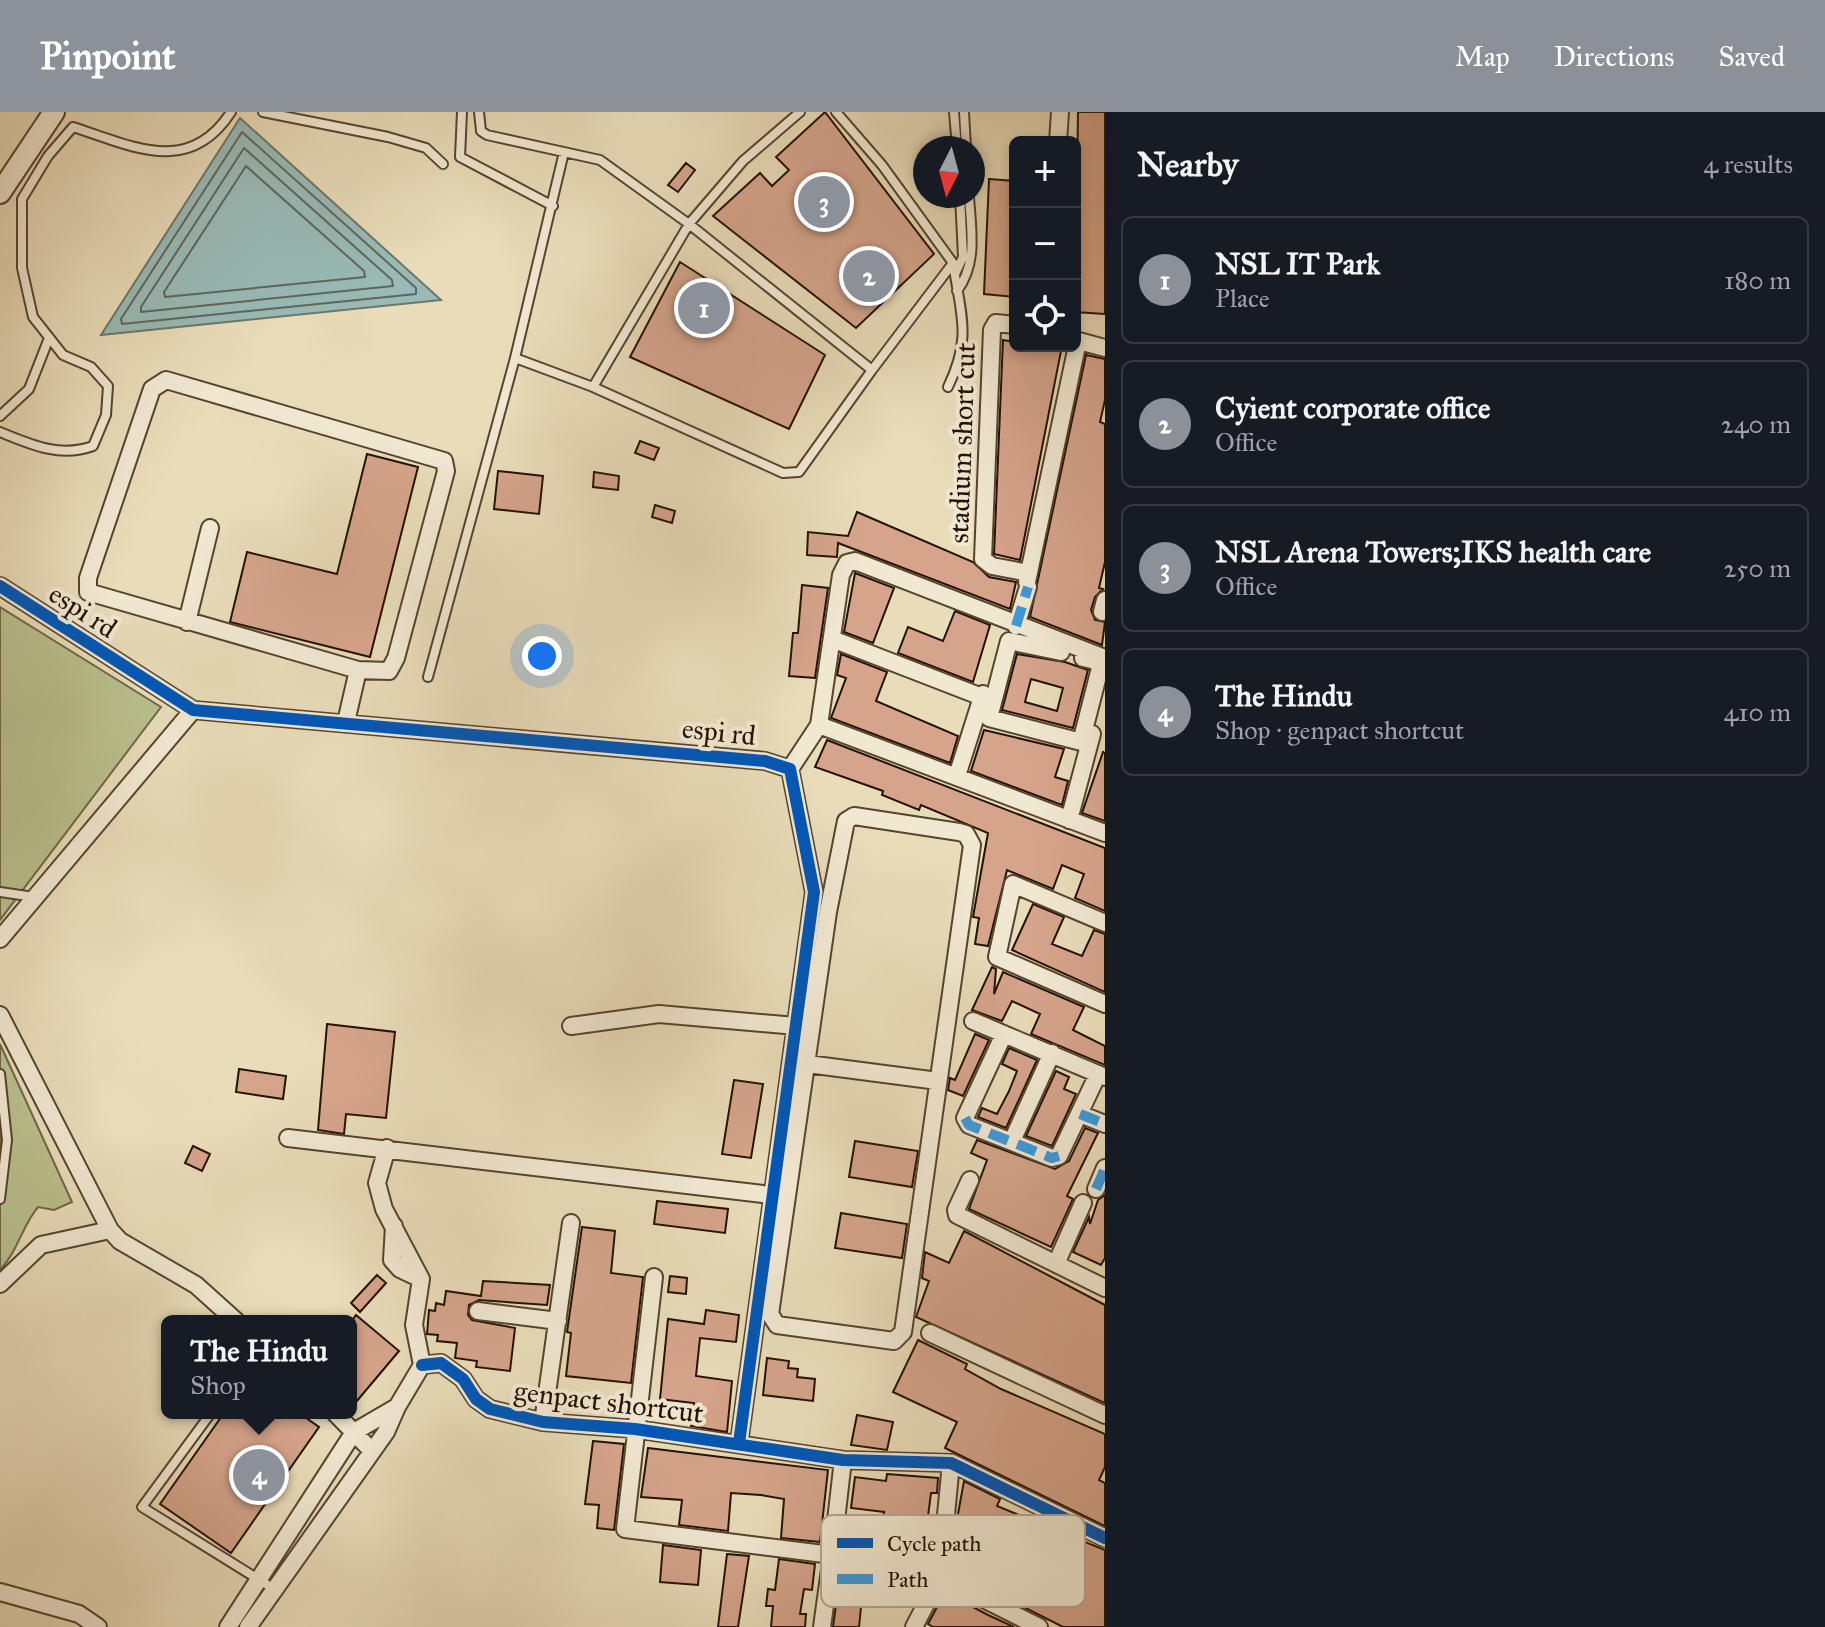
<!DOCTYPE html>
<meta charset="utf-8">
<style>
:root{--surface:#171b24;--page:#20242c;--text:#f1f3f6;--muted:#9ea1a6;--line:#363941;--accent:#8c9099}
body{margin:0;font-family:"IM FELL Great Primer",serif;background:var(--page);color:var(--text)}
.controls{position:absolute;right:24px;top:24px;display:grid;overflow:hidden;border-radius:12px;box-shadow:0 4px 12px #0003}
.controls button{width:72px;height:72px;display:grid;place-items:center;padding:0;border:0;border-bottom:2px solid var(--line);background:var(--surface);color:var(--text);font:40px sans-serif}
.compass{position:absolute;left:913px;top:24px;width:72px;height:72px;border-radius:50%;background:var(--surface);box-shadow:0 4px 12px #0003;rotate:186deg}
.you{position:absolute;left:542px;top:544px;width:28px;height:28px;margin:-20px;border:6px solid #fff;border-radius:50%;background:#1a73e8;box-shadow:0 0 0 12px #1a73e833}
.badge{display:grid;place-items:center;width:52px;height:52px;border-radius:50%;background:var(--accent);color:#fff;font-size:26px;font-weight:700}
.pin{position:absolute;translate:-50% -50%;border:4px solid #fff;box-shadow:0 2px 8px #0006}
.popup{position:absolute;left:161px;top:1203px;width:196px;height:104px;box-sizing:border-box;display:grid;place-content:center;border-radius:12px;background:var(--surface);filter:drop-shadow(0 2px 6px #0005);font-size:26px;white-space:nowrap;color:var(--muted)}
.popup b{font-size:30px;color:var(--text)}
.popup::after{content:'';position:absolute;left:50%;top:100%;margin-left:-16px;border:16px solid transparent;border-top-color:var(--surface)}
.list{margin:0;padding:0;list-style:none}
h2{display:flex;justify-content:space-between;align-items:center;height:104px;margin:0;padding:0 32px;font-size:34px}
h2 small{font-size:26px;font-weight:400;color:var(--muted)}
.list li{display:grid;grid-template-columns:52px 1fr auto;gap:24px;align-items:center;box-sizing:border-box;height:128px;margin:0 16px 16px;padding:0 16px;border:2px solid var(--line);border-radius:12px}
.list b{display:block;font-size:30px;white-space:nowrap}
.list p{margin:0;font-size:26px;white-space:nowrap;color:var(--muted)}
.list em{font-size:26px;font-style:normal;color:var(--muted)}
.icon{flex:none;width:44px;height:44px;fill:none;stroke:currentColor;stroke-width:2;stroke-linecap:round;stroke-linejoin:round}
.map{position:relative;flex:none;width:1105px;height:1515px;overflow:hidden}
header{display:flex;align-items:center;gap:48px;box-sizing:border-box;height:112px;padding:0 40px;background:var(--accent);color:#fff}
header strong{font-size:38px}
nav{display:flex;gap:44px;margin-inline-start:auto;font-size:28px}
main{display:flex}
aside{flex:1;background:var(--surface)}
.map>svg:first-child{display:block}
</style>
<header>
<strong>Pinpoint</strong>
<nav><a>Map</a><a>Directions</a><a>Saved</a></nav>
</header>
<main>
<div class="map">
<svg width="1105" height="1515" viewBox="0 0 1105 1515">
<rect width="100%" height="100%" fill="#e9dcb9"/>
<filter id="stains"><feTurbulence type="fractalNoise" baseFrequency=".0025" numOctaves="4"/><feColorMatrix values="0 0 0 0 .2 0 0 0 0 .09 0 0 0 0 .02 0 0 0 .5 -.17"/></filter>
<radialGradient id="worn" r=".72"><stop offset=".6" stop-color="#630" stop-opacity="0"/><stop offset="1" stop-color="#630" stop-opacity=".3"/></radialGradient>
<path fill="#b9bf8d" stroke="#6f6846" stroke-width="2" d="M0,495L161,595L0,808Z
M0,932L72,1090L54,1098L38,1095C22,1114 18,1139 0,1158Z"/>
<path fill="#99bab6" stroke="#6b776d" stroke-width="2" d="M240,6L441,188L101,223Z"/>
<g fill="none" stroke-linecap="round" stroke-linejoin="round">
<path stroke="#5f665b" stroke-width="2" d="M242,20L416,176V182L122,212L121,207Z
M244,36L392,168L393,174L141,200V195Z
M246,54L364,159L365,165L165,185L164,180Z"/>
</g>
<path fill="#d5a48b" stroke="#251200" stroke-width="2" fill-rule="evenodd" d="M825,0L934,142L856,216L713,104L760,61L772,74L789,58L776,45Z
M1078,0H1105V202L1075,200Z
M686,51L695,58L678,80L668,73Z
M989,67L1015,69V185L984,182Z
M680,150L825,243L789,317L630,245Z
M1003,228L1015,230V234L1061,239L1020,448L994,442Z
M1086,243L1105,247V288L1100,310L1105,312V450L1099,476L1103,477L1095,485L1091,498L1095,508L1105,510L1102,533L1030,505Z
M640,329L659,336L654,348L635,341Z
M367,342L418,355L370,545L230,510L247,440L337,462Z
M498,359L543,364L539,402L494,397Z
M594,360L619,364L618,378L593,375Z
M655,393L675,399L672,411L652,405Z
M857,400L973,450L989,465L1016,470L1010,497L838,431L837,445L807,443L808,420L848,424Z
M855,461L894,476L873,531L844,520Z
M802,473L828,476L815,566L789,564L793,521H798Z
M955,499L990,513L973,570L898,541L908,515L943,529Z
M841,542L887,560L876,589L958,624L950,651L831,606L846,566L837,563Z
M1017,542L1065,550L1088,558L1073,616L1002,598ZM1031,567L1063,576L1057,599L1025,590Z
M984,618L1064,637L1055,665L1068,669L1062,693L971,659Z
M827,628L1105,736V799L1075,786L1084,762L1062,753L1053,777L1007,758L988,834L975,832L979,806L973,805L988,721L921,693L919,698L882,683L883,679L815,655Z
M1103,640L1105,641V709L1082,701Z
M1033,792L1064,805L1052,832L1082,844L1094,818L1105,822V880L1012,838Z
M992,855L996,857L994,882L1003,860L1084,895L1073,918L1105,934V953L1031,922L1040,902L1012,889L1002,909L972,898Z
M327,912L395,920L386,1006L346,1002L344,1022L318,1018Z
M975,922L989,928L963,984L948,978L950,966L955,968Z
M1009,936L1037,948L1006,1016L978,1005L982,996L997,1002L1009,979L1017,959L1002,952Z
M239,957L286,964L283,987L236,980Z
M1056,959L1069,965L1064,977L1076,982L1052,1034L1026,1024Z
M734,968L763,972L751,1046L722,1042Z
M1085,1016L1098,1021L1067,1084L1073,1087L1051,1135L969,1097L987,1048L971,1041L977,1028L1055,1057L1069,1049Z
M855,1029L918,1039L912,1075L849,1065Z
M193,1034L210,1042L202,1059L185,1051Z
M1105,1083V1146L1101,1153L1073,1140L1089,1105L1090,1112L1098,1088Z
M657,1089L728,1097L725,1121L654,1112Z
M841,1101L907,1112L902,1146L835,1136Z
M582,1115L615,1119L611,1161L643,1165L631,1271L566,1264L571,1221L567,1220Z
M964,1119L1105,1193V1291L916,1205L929,1169L922,1166L925,1140L949,1151Z
M377,1163L386,1171L360,1200L351,1191Z
M670,1164L687,1166L686,1182L668,1180Z
M483,1169L550,1173L547,1193L479,1188L469,1193L468,1203L472,1208L515,1216L510,1259L476,1255L477,1249L455,1246L457,1231L437,1229L438,1223L427,1222L429,1198L435,1199L436,1191L444,1193L446,1179L481,1184Z
M706,1198L739,1203L736,1230L700,1226L696,1264L732,1269L727,1320L691,1314L694,1291L660,1287L668,1207L704,1212Z
M356,1203L399,1239L351,1296V1210Z
M918,1228L967,1252L965,1257L1001,1277L1105,1322V1355L1099,1368L1105,1371V1414L945,1336L957,1310L893,1280Z
M767,1246L789,1249L788,1256L798,1257L797,1265L815,1267L813,1289L763,1283Z
M224,1301H299L319,1315L231,1441L160,1392Z
M857,1303L893,1310L887,1338L851,1333Z
M593,1329L624,1332L614,1418L597,1416L599,1393L585,1392Z
M648,1336L828,1358L820,1430L781,1426L784,1387L761,1383L731,1381L728,1419L679,1413L682,1388L641,1385Z
M887,1362L938,1366L937,1381H931L923,1443L881,1437L884,1400L851,1396L855,1365L886,1369Z
M964,1369L1000,1387L997,1394L1105,1438V1515H1063L1008,1487L1009,1483L977,1470L978,1465L952,1455L954,1434L962,1416L956,1413Z
M663,1433L701,1438L698,1473L660,1470Z
M727,1442L749,1444L738,1515H718Z
M779,1447L815,1452L812,1478L804,1477L800,1502H806L805,1515H771L773,1494H766L768,1477L775,1478Z
M945,1480L988,1503L1014,1515H933L928,1512Z
M836,1493L861,1495L859,1515H833Z"/>
<g fill="none" stroke-linecap="round" stroke-linejoin="round">
<defs>
<path id="service" d="M263,0L388,25L426,36L443,52
M462,0L460,45L553,94
M479,0L481,19L487,23L600,48L689,112L872,258L799,360L783,361L593,275L515,246L564,40
M836,0L882,53L953,151L872,258
M954,0L957,36
M964,0L966,36
M955,162L963,145L960,84
M957,179C978,151 971,118 969,84
M593,275L689,112L743,49L800,0
M948,275C972,225 961,204 953,151
M0,304L29,277L49,226
M0,320C32,333 60,346 93,334L106,303L108,274L91,255L63,243L33,205L22,156V87L48,44L73,15C132,34 189,65 231,0
M428,565L515,246
M0,780L34,785
M0,962L7,1028L0,1087
M211,1301L142,1395L274,1477"/>
<path id="minor" d="M1058,30L1060,0
M1015,213L996,211L992,218L983,447L992,454L1029,461
M1075,228L1105,236
M1027,470L1078,229
M0,474L193,598L765,649L790,657L814,780L739,1331
M1102,500L1105,488
M187,510L210,416
M1016,514L1028,475
M832,527L982,585
M1061,540L1009,529L989,606L1089,632
M346,610L358,558L389,559L396,546L446,359L444,349L166,268L152,277L88,466V480L358,558
M819,613L1105,721
M1081,630L1100,556L1096,549L1083,546
M790,657L819,613L841,463L847,451L855,449L1105,546
M957,664L983,582
M854,704L959,720L966,722L972,733L903,1220L894,1229L777,1213L770,1202L828,800L846,709Z
M1069,708L1092,622
M1105,811L1013,772L997,845L1105,892
M0,827L193,598
M0,903L110,1118L120,1129L196,1173L236,1209
M973,909L1105,965
M571,914L659,902L796,914
M1004,922L965,1006L969,1013L1052,1046L1059,1044L1098,962
M800,951L938,969
M1080,1002L1105,1012
M288,1026L771,1083
M1012,1029L1052,941
M387,1036L377,1071L384,1097L421,1167L414,1213L422,1253
M970,1068L956,1098L957,1103L1105,1176
M1096,1077L1105,1056
M394,1114L392,1148L400,1157L421,1167
M1056,1152L1083,1091
M654,1165L625,1417L832,1443L822,1515
M0,1172L41,1133L110,1118
M478,1199L558,1209
M930,1221L1105,1303
M422,1253L441,1251L463,1267L476,1287L490,1297L543,1310L635,1317L843,1348L951,1351L1105,1426
M335,1301L372,1339
M543,1310L571,1111
M832,1443L843,1348
M940,1465L951,1351
M0,1480L79,1502L98,1515
M228,1515L354,1320L397,1295
M248,1515L386,1320L397,1295L422,1253
M914,1515L940,1465L1039,1515"/>
<path id="tertiary" d="M0,81L54,0"/>
</defs>
<use href="#service" stroke="#56442e" stroke-width="12"/>
<use href="#minor" stroke="#56442e" stroke-width="20"/>
<use href="#tertiary" stroke="#56442e" stroke-width="24"/>
<use href="#service" stroke="#f1e8d2" stroke-width="8"/>
<use href="#minor" stroke="#f1e8d2" stroke-width="16"/>
<use href="#tertiary" stroke="#f1e8d2" stroke-width="20"/>
<path stroke="#3c9adc" stroke-width="10" stroke-dasharray="20 10" stroke-linecap="butt" d="M1016,514L1028,475
M1080,1002L1105,1012
M965,1006L969,1013L1052,1046L1059,1044
M1096,1077L1105,1056"/>
<defs>
<path id="cycleway" d="M0,474L193,598L765,649L790,657L814,780L739,1331
M422,1253L441,1251L463,1267L476,1287L490,1297L543,1310L635,1317L843,1348L951,1351L1105,1426"/>
</defs>
<use href="#cycleway" stroke="#f1e8d2" stroke-width="17"/>
<use href="#cycleway" stroke="#0057b8" stroke-width="12"/>
</g>
<g text-anchor="middle" dominant-baseline="central" stroke-width="8" stroke-linejoin="round" paint-order="stroke">
<g font-size="28" fill="#251200" stroke="#f1e8d2">
<text transform="translate(962 331) rotate(-88)">stadium short cut</text>
<text transform="translate(83 499) rotate(33)">espi rd</text>
<text transform="translate(719 620) rotate(6)">espi rd</text>
<text transform="translate(609 1290) rotate(7)">genpact shortcut</text>
</g>
</g>
<rect x="821" y="1403" width="264" height="92" rx="12" fill="#f1e8d2" stroke="#b4a893" stroke-width="2"/>
<rect x="837" y="1426" width="36" height="10" fill="#0057b8"/>
<rect x="837" y="1462" width="36" height="10" fill="#3c9adc"/>
<g font-size="22" fill="#251200">
<text x="887" y="1439">Cycle path</text>
<text x="887" y="1475">Path</text>
</g>
<rect width="100%" height="100%" filter="url(#stains)"/>
<rect width="100%" height="100%" fill="url(#worn)"/>
</svg>
<div class="controls">
<button>+</button>
<button>−</button>
<button><svg class="icon" aria-label="locate" viewBox="0 0 24 24"><circle cx="12" cy="12" r="6"/><path d="M12 2v4M12 18v4M2 12h4M18 12h4"/></svg></button>
</div>
<svg class="compass" viewBox="-18 -18 36 36"><path d="M0-13l5 13h-10z" fill="#e53935"/><path d="M0 13l5-13h-10z" fill="#9ea1a6"/></svg>
<div class="you"></div>
<div class="pin badge" style="left:704px;top:196px">1</div>
<div class="pin badge" style="left:869px;top:164px">2</div>
<div class="pin badge" style="left:824px;top:90px">3</div>
<div class="pin badge" style="left:259px;top:1363px">4</div>
<div class="popup"><b>The Hindu</b>Shop</div>
</div>
<aside>
<h2>Nearby<small>4 results</small></h2>
<ul class="list">
<li><span class="badge">1</span><div><b>NSL IT Park</b><p>Place</p></div><em>180 m</em></li>
<li><span class="badge">2</span><div><b>Cyient corporate office</b><p>Office</p></div><em>240 m</em></li>
<li><span class="badge">3</span><div><b>NSL Arena Towers;IKS health care</b><p>Office</p></div><em>250 m</em></li>
<li><span class="badge">4</span><div><b>The Hindu</b><p>Shop · genpact shortcut</p></div><em>410 m</em></li>
</ul>
</aside>
</main>
